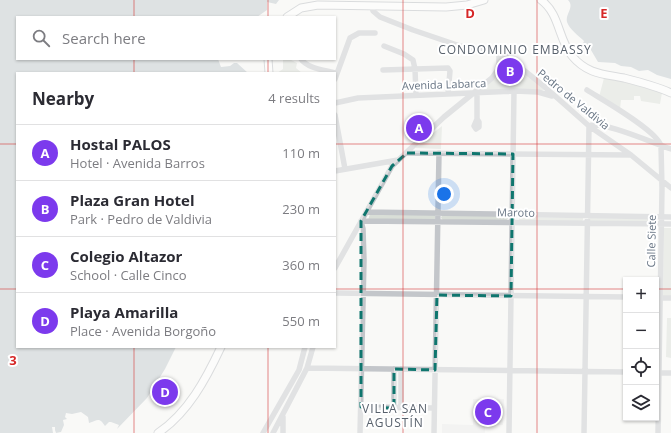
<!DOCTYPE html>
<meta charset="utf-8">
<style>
:root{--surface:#fff;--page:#f7f7f7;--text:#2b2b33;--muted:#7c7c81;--line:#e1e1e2;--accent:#7c3aed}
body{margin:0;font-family:"Open Sans",sans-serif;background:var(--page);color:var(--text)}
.controls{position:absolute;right:12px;bottom:12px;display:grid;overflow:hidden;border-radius:0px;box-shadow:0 1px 3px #0004}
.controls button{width:36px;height:36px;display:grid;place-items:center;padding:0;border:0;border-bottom:1px solid var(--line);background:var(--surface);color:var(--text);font:20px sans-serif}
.you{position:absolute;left:444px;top:194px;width:14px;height:14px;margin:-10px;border:3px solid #fff;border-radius:50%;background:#1a73e8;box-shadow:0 0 0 6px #1a73e833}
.badge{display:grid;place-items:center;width:26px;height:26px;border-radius:50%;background:var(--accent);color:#fff;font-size:13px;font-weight:700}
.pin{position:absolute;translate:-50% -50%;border:2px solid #fff;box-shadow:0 1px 4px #0006}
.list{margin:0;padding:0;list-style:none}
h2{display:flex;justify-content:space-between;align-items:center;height:52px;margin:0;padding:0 16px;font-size:17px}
h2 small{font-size:13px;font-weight:400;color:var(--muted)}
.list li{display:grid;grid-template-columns:26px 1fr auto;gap:12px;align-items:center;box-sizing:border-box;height:56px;padding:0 16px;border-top:1px solid var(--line)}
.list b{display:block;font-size:15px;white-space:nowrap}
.list p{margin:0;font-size:13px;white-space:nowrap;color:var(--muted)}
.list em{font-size:13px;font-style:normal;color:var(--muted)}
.icon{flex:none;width:22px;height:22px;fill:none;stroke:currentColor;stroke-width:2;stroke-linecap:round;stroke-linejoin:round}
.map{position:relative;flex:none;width:671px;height:433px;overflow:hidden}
.search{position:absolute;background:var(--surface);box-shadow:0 1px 3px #0004;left:16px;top:16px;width:320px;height:44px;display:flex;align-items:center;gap:10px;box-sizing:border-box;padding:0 14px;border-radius:0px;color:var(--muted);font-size:15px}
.panel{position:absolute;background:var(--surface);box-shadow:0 1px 3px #0004;left:16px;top:72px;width:320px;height:276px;border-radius:0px}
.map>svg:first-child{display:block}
</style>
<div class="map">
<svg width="671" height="433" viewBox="0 0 671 433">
<rect width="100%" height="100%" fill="#f9f9f7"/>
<path fill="#eaebeb" d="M473,399H504L503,425H485V433H442V424L473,425Z"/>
<path fill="#d9ded7" d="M502,56L544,90H478C495,80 501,76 502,56Z
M283,60H291L297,63L296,68L302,73H277L283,69Z
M604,78L620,80L662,93L660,104L641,101L640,96H634V100H621L620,109L599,97Z
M442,126L441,149L415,148Z
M370,214L435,215V220H368Z
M442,215L506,216L508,218L506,221L443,220L441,218Z
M520,217L583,218V220L582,221H520L519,219Z
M588,218L653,219V223L589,222Z
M664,228H671V297H663Z
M667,318H671V358L666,357Z"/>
<path fill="#bdc5cb" d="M0,0H279L276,4L267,2V10L257,17H17V59H218L221,67L230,66L234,63H237L248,73H17V347H176L165,369L147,398L117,429L119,425L111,422H109L105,426C99,417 98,420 89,423L88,417L81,412L72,414L66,413L65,417L67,419L63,420L64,425L61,432L56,433L55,430V427H52L53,433H0Z
M568,0H671V79L657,75L648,70L639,71L631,67L621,66L615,63L598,62L588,45L582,53L580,50L584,41C579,36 569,29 567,22C565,14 575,7 568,0Z"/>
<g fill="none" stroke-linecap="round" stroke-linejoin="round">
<defs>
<path id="major" d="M541,0C560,14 558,39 572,56C587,74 603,74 624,78C640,82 656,86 671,93
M287,17L301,8L318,5L446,7L467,5L484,0
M268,59L269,73
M158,433C188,413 206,379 221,347"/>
</defs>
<use href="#major" stroke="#b4b8bd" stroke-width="9"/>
<path stroke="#c3c6ca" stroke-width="5.5" d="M372,6L373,11L380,17L413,30L460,46L476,49L496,51L505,55L546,88L589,126L631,155L671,188
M384,46L404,54L413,60L415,69L416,95
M301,59C307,68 324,70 335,73
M383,70L448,68L450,71L448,94
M335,79L350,38L359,33H375
M587,90C601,99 658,131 661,146L662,188L658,433
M335,103L358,98L514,91L538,92L552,96
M335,115L345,169
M477,119L479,122V127L476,129L474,126L477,119V93
M589,126C602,120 655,144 671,149
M407,153L630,155
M335,171L398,160
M366,212L671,217
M335,268L392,166L444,117L492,78L499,68V52
M335,293L626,297
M657,298H671
M307,368L626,372
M656,373H671
M361,407L434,408
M394,408V369
M401,408V369
M283,417V433
M263,433L299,370L305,347
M273,433L307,368L313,347
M360,433L364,260L363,229L361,221L671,224
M434,433L439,153
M509,433L514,91
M584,433L589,126"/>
<use href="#major" stroke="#fff" stroke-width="7"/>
</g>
<path d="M0 0H671V433H0ZM407,153L513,154L511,296L437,295L435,370L394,369V408L361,407V221L392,166Z" fill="#f9f9f7" fill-opacity=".55" fill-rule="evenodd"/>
<path fill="none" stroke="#0f766e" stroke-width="3" stroke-dasharray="8 5" stroke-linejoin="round" d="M407,153L513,154L511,296L437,295L435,370L394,369V408L361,407V221L392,166Z"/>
<path fill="none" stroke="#d62828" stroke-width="1" stroke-opacity="0.55" d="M134,0V17M268,0V17M403,0V433M537,0V433M134,59V73M268,59V73M0,144H17M335,144H671M0,289H17M335,289H626M656,289H671M134,347V433M268,347V433"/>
<g text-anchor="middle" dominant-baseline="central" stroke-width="4" stroke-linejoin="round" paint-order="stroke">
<g font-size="11" fill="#6a7786" stroke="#fff">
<text transform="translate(444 84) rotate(-2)">Avenida Labarca</text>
<text transform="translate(574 99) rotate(39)">Pedro de Valdivia</text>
<text transform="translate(516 212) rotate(1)">Maroto</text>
<text transform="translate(651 241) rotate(-89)">Calle Siete</text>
</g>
<g font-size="12" letter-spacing="1" fill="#58616c" stroke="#fff">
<text x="515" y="49">CONDOMINIO EMBASSY</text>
<text x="395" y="408">VILLA SAN<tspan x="395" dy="14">AGUSTÍN</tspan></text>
</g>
</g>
<g font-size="13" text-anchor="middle" font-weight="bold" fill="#d62828" stroke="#fff" stroke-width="4" stroke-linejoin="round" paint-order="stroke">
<text x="470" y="18">D</text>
<text x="604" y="18">E</text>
<text x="13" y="365">3</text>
</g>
</svg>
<div class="controls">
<button>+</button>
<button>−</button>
<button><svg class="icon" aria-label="locate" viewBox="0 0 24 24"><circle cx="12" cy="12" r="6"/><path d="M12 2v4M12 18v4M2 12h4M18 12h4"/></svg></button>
<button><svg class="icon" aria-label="layers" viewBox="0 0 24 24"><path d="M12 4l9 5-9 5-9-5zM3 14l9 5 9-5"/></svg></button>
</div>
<div class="you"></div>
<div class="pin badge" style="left:419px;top:128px">A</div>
<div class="pin badge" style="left:510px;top:71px">B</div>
<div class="pin badge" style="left:488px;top:412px">C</div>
<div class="pin badge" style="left:165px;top:392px">D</div>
<div class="search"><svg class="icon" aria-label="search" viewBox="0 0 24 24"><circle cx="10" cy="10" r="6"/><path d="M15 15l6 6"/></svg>Search here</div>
<section class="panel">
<h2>Nearby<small>4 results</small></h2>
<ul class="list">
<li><span class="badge">A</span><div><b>Hostal PALOS</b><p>Hotel · Avenida Barros</p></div><em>110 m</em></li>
<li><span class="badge">B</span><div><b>Plaza Gran Hotel</b><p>Park · Pedro de Valdivia</p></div><em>230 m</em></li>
<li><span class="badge">C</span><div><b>Colegio Altazor</b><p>School · Calle Cinco</p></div><em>360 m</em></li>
<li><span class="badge">D</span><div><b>Playa Amarilla</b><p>Place · Avenida Borgoño</p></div><em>550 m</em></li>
</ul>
</section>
</div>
